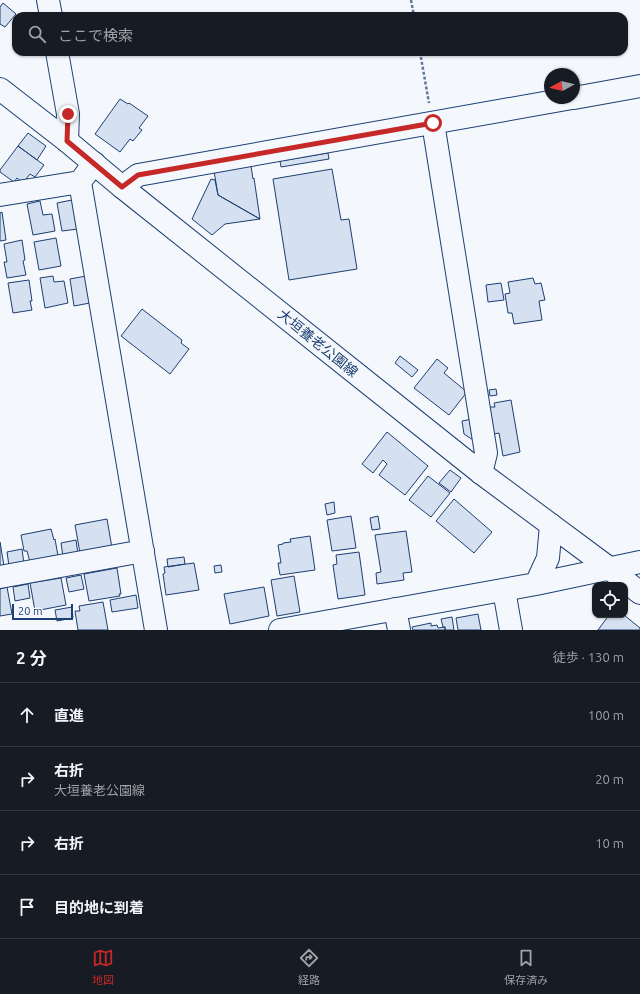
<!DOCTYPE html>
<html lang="ja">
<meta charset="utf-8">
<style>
:root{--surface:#171b24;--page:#242831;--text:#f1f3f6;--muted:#9ea1a6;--line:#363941;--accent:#c62828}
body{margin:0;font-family:Ubuntu,"Noto Sans JP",sans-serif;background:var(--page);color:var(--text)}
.controls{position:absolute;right:12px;bottom:12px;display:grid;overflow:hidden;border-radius:8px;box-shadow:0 1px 3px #0004}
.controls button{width:36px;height:36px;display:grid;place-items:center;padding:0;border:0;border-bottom:1px solid var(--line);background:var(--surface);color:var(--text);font:20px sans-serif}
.compass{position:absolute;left:544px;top:68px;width:36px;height:36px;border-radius:50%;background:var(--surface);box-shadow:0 1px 3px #0004;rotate:262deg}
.scale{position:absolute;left:12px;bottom:10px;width:61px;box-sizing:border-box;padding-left:4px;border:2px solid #1d3f73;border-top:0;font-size:11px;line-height:14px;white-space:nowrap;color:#1d3f73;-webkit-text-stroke:3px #f4f7fb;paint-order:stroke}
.stop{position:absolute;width:12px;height:12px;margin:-9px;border:3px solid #c62828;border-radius:50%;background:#fff}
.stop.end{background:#c62828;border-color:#fff;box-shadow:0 1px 4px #0008}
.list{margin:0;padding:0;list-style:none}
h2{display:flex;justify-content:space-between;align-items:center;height:52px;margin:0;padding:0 16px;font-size:17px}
h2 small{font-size:13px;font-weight:400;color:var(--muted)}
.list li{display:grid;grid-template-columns:26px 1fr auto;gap:12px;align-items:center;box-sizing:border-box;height:64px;padding:0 16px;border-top:1px solid var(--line)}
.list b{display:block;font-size:15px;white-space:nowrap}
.list p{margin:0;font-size:13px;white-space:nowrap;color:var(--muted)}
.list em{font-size:13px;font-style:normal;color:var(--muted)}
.icon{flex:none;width:22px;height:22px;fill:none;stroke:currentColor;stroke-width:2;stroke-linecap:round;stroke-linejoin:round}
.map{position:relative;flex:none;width:640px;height:630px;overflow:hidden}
.search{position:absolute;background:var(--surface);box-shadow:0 1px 3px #0004;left:12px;right:12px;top:12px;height:44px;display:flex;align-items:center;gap:10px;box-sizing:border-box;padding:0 14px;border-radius:12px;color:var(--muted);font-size:15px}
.sheet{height:308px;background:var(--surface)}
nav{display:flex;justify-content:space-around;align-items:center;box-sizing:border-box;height:56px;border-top:1px solid var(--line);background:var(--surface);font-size:11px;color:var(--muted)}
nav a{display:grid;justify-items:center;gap:2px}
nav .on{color:var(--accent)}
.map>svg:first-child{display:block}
</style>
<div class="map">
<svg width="640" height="630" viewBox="0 0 640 630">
<rect width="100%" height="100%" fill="#f4f7fb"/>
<path fill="#d5e0f0" stroke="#1d3f73" d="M3,3L16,14L5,27L0,24V7Z
M120,99L128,104L129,103L148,116L139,128L142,130L133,141L130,139L120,152L95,134Z
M28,133L46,146L37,160L18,146Z
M18,146L44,165L35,177L30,174L23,183L17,178L14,182L0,172V170Z
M328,153L329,159L281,167L280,161Z
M251,166L253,179L254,178L260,219L218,195L214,171Z
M332,169L341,220L349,219L357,269L289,280L273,179Z
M211,179L215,180L218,195L260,219L225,224L212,235L192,219Z
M72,200L73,202L78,229L62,231L57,203Z
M40,201L43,215L52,214L55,231L33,235L27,204Z
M2,212L6,240L0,241V213Z
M56,238L61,266L39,270L34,242Z
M22,240L25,260L23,261L26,275L7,278L4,262H7L4,244Z
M53,276L54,282L64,281L68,303L45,308L40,278Z
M86,276L90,303L74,306L70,279Z
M533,278L535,284L541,283L545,300L539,301L542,320L514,324L512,313H508L505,294L510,293L508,282Z
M29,280L32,301H30L32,310L13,313L8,283Z
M501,283L504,300L488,302L486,285Z
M142,309L182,340L181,343L189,349L170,374L121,336Z
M400,356L418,370L412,377L395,363Z
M437,359L448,368L444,373L467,392L449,415L414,388Z
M496,389L497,395L490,396L489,390Z
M511,400L520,452L503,456L499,433L494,434L489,407H495L494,403Z
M477,418L481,439L473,440L464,434L462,421Z
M387,432L428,466L405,495L379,475L387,464L383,460L373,473L362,464Z
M450,470L461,478L451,492L439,483Z
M428,476L450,493L431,517L409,500Z
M454,499L492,532L474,553L436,521Z
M334,502L335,513L327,515L325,504Z
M351,516L356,548L332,551L327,520Z
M378,516L380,529L372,530L370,518Z
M107,519L112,548L80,553L75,525Z
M51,529L54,540L55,539L58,556L30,562L27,551H24L21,535Z
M406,531L412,572L403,573L404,580L377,584L376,573L381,572L375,535Z
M310,536L315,570L280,575L278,563H281L278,545L283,544V543L291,542L290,539Z
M76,540L78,554L63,557L61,543Z
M0,542L4,566L0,567Z
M22,549L24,564L9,566L7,552Z
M359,552L365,595L338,599L333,565L337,564L336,555Z
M184,557L185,564L168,567L167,559Z
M194,563L199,590L166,595L163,574L165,573L164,567Z
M221,565L222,572L215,573L214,566Z
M117,568L121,594H119L120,596L89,601L84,574Z
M81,575L84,589L69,592L66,578Z
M294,576L300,612L277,616L271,580Z
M61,578L66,605L35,611L30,583Z
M28,584L30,598L15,601L13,587Z
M7,587L12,614L0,616V589Z
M264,587L269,616L230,624L224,594Z
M136,595L138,608L112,612L110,600Z
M103,602L108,630H78L75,611H80L79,606Z
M72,607L73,618L57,621L55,610Z
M478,614L481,630H458L456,618Z
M609,615H624L640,628V630H598Z
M452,617L454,630H445V627H443L441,619Z
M431,623V626L437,625L438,628L445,627V630H413L412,627Z"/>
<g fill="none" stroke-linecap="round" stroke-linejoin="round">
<defs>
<path id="minor" d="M48,0L51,16
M57,52L68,114L67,141
M574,98L640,86
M433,123L486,453L481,473
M94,163L80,182L156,630
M122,187L138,175L572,98
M0,195L80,182
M0,577L143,551
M536,584L548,558L551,525
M504,590L511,630
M395,609L399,630
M280,630L536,584L640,562"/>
<path id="major" d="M0,89L67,141L122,187L481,473L609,568L640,593"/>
</defs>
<use href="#minor" stroke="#1d3f73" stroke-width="24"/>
<use href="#major" stroke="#1d3f73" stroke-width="24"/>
<path stroke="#5e769c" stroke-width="2.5" stroke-dasharray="3 2" stroke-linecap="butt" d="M411,0L414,16
M420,52L429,103"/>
<use href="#minor" stroke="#f4f7fb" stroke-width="22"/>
<use href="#major" stroke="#f4f7fb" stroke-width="22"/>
</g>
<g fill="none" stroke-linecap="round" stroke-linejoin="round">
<path stroke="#c62828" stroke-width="5" d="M68,114L67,141L122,187L138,175L433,123"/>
</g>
<g text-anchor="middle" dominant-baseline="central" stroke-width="3" stroke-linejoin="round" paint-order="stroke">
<g font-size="14" fill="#1d3f73" stroke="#f4f7fb">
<text transform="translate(318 343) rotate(39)">大垣養老公園線</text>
</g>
</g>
</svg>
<div class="controls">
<button><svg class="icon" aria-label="locate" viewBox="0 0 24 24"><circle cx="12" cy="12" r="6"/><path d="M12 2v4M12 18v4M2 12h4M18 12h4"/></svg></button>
</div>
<svg class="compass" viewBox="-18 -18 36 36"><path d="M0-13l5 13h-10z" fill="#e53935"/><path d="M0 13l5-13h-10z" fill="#9ea1a6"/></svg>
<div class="scale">20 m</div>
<div class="stop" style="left:433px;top:123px"></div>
<div class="stop end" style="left:68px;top:114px"></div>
<div class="search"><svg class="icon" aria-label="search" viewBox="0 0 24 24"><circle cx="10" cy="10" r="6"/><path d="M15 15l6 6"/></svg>ここで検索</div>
</div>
<section class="sheet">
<h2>2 分<small>徒歩 · 130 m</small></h2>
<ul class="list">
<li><svg class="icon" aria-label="ahead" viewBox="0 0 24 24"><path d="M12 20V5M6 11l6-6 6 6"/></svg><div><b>直進</b></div><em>100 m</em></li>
<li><svg class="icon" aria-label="right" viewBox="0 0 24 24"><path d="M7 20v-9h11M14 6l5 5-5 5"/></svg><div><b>右折</b><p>大垣養老公園線</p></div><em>20 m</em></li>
<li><svg class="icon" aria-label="right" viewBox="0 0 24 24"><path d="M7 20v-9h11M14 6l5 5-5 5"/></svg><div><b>右折</b></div><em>10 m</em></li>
<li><svg class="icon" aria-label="arrive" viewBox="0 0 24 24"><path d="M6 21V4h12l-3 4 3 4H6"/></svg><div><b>目的地に到着</b></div></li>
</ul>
</section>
<nav>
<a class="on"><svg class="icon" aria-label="map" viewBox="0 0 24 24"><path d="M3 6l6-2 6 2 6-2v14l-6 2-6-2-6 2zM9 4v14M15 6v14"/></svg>地図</a>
<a><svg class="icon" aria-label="directions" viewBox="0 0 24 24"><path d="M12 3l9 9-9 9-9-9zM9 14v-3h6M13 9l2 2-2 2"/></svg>経路</a>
<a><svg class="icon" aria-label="saved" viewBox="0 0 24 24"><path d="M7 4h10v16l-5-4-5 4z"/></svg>保存済み</a>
</nav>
